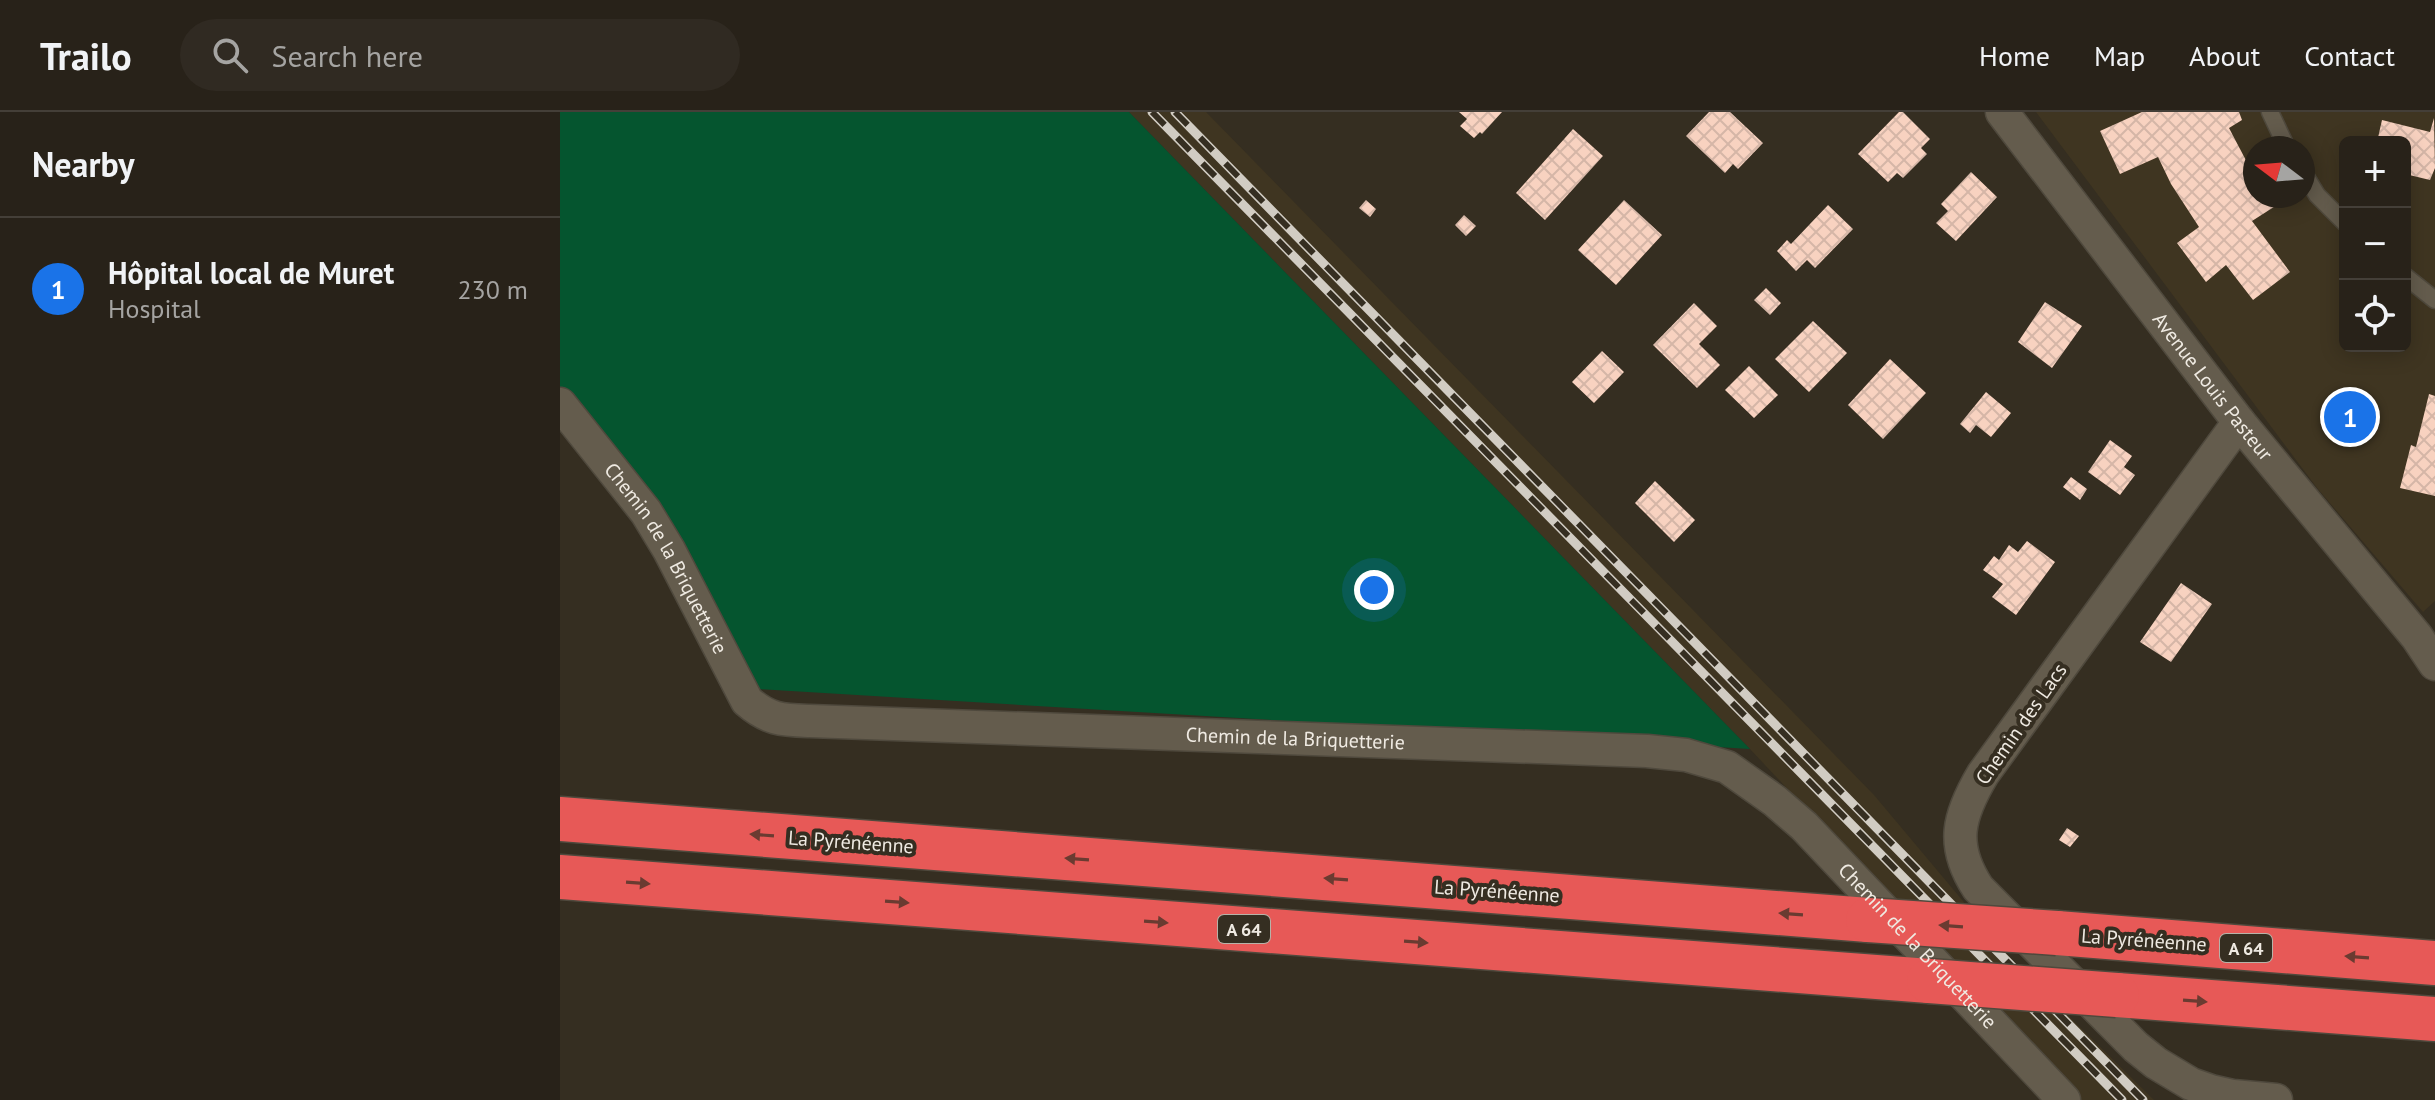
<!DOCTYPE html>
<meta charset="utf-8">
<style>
:root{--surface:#282219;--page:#302a22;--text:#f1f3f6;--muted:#a5a4a2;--line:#443f38;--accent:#1a73e8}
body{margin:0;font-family:"PT Sans",sans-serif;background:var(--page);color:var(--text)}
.controls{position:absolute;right:24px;top:24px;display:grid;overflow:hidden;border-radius:12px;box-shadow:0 4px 20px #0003}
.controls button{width:72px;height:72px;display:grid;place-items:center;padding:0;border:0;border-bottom:2px solid var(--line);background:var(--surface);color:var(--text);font:40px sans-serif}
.compass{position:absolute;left:1683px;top:24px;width:72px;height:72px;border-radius:50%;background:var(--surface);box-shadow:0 4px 20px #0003;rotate:286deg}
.you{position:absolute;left:814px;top:478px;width:28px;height:28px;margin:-20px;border:6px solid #fff;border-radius:50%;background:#1a73e8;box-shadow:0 0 0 12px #1a73e833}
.badge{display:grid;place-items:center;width:52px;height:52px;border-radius:50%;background:var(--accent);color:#fff;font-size:26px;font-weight:700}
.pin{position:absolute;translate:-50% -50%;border:4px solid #fff;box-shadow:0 2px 8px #0006}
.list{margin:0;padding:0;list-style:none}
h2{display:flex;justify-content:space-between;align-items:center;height:104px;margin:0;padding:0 32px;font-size:34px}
h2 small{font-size:26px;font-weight:400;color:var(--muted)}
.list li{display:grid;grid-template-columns:52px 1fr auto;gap:24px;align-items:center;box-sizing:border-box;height:144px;padding:0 32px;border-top:2px solid var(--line)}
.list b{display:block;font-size:30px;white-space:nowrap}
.list p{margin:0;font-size:26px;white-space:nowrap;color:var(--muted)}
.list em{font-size:26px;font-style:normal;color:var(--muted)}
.icon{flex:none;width:44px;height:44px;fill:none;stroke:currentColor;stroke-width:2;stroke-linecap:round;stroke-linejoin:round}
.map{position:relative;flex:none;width:1875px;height:988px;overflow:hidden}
header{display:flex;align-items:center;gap:48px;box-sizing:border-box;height:112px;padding:0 40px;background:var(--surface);border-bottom:2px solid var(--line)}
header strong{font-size:38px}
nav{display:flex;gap:44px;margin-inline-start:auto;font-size:28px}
.search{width:560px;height:72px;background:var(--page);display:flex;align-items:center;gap:20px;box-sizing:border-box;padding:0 28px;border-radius:44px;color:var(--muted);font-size:30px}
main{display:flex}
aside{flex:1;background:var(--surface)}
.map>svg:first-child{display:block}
</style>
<header>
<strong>Trailo</strong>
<div class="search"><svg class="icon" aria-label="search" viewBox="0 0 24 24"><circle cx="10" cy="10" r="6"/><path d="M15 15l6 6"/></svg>Search here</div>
<nav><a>Home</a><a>Map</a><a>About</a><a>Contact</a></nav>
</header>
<main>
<aside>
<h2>Nearby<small></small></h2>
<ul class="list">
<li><span class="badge">1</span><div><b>Hôpital local de Muret</b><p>Hospital</p></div><em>230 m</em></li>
</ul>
</aside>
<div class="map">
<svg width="1875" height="988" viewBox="0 0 1875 988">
<defs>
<pattern id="building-cross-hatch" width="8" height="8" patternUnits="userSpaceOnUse" patternTransform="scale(2)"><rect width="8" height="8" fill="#f8d2c0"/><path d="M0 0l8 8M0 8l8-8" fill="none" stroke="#d5b6a7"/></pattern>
</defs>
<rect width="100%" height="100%" fill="#352e21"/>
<path fill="#3f3521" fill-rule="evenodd" d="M569,0H646L1314,683L1455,851L1594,988H1519L1190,637Z
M1476,0H1875V489L1863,500L1757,376ZM1785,30H1845V234H1785ZM1695,36H1743V84H1695Z"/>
<path fill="#05552f" d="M0,0H569L1190,637L197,577L0,281Z"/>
<path fill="url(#building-cross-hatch)" d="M899,0H942L922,22L920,20L914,26L900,14L907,7Z
M1149,0H1170L1203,31L1178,57L1173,52L1165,61L1126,24Z
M1339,0H1343L1370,27L1361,36L1367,42L1343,66L1337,61L1328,70L1298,42Z
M1582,0H1679L1682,8L1669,16L1690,56L1695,53V84H1731L1692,109L1730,160L1693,188L1666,153L1646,170L1617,131L1639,115L1611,72L1598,45L1560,62L1540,19Z
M1874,6L1875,56L1870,68L1845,62V30H1817L1822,8L1870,20Z
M1013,17L1043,44L985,108L956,81Z
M1411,60L1437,85L1396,129L1376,111L1388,99L1381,92Z
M806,88L816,97L810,105L799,96Z
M1064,88L1102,123L1056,173L1018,138Z
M1268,93L1293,117L1255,156L1247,148L1236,159L1217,139L1227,128L1231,132Z
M904,103L916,114L906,124L895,113Z
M1206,176L1221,191L1210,203L1194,188Z
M1485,190L1522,214L1492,256L1458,230Z
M1134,191L1157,214L1139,232L1160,253L1137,276L1093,233Z
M1253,209L1287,241L1249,280L1215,247Z
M1042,239L1064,260L1034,291L1012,270Z
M1330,247L1366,281L1323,327L1288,293Z
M1189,254L1218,283L1194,306L1165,278Z
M1426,280L1451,301L1431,325L1416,313L1410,321L1400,312Z
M1869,282L1875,284V384L1840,376L1851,333L1856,335Z
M1550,328L1572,344L1564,355L1575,363L1560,383L1528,360Z
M1511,365L1527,377L1520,388L1503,375Z
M1095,369L1135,408L1114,430L1075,391Z
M1467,429L1495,450L1456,503L1432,485L1443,472L1423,458L1434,444L1439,448L1449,433L1458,440Z
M1621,471L1652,492L1611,550L1580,530Z
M1507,716L1519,724L1510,735L1499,728Z"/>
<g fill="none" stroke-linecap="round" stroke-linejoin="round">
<defs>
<path id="lane" d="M1710,0L1727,36
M1743,60L1757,83L1785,111
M1845,164L1875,188"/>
<g id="street">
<path id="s1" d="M1442,0L1679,310L1857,525L1875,552"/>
<path id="s2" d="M0,292L86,400L109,438L187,589C209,608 222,608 250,609L1087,639L1126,643L1167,655L1215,689L1244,714L1504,988"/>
<path d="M1679,310L1423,662C1398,704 1390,733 1418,776L1576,935L1596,951L1631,972L1651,979L1673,984L1716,988"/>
</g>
<path id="highway" d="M0,707L1308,808
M0,765L1369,869
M1497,821L1875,851
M1557,883L1875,907"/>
</defs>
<use href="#lane" stroke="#4f493d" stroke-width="19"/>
<use href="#street" stroke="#4f493d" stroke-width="35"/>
<use href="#highway" stroke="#4f493d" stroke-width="47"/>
<use href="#lane" stroke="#645c4d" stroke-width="16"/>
<use href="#street" stroke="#645c4d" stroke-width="32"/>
<use href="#highway" stroke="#e75957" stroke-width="44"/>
<defs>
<path id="rail" d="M592,0L1562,988
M615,0L1583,988"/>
</defs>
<use href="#rail" stroke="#d1ccc3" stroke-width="9"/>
<use href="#rail" stroke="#352e21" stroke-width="6" stroke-dasharray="18" stroke-linecap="butt"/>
<defs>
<path id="highway-bridge" d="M1308,808L1497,821
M1369,869L1557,883"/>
</defs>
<use href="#highway-bridge" stroke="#4f493d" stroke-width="47" stroke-linecap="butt"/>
<use href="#highway-bridge" stroke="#e75957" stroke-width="44"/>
</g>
<defs><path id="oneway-solid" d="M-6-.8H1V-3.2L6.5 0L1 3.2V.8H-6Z" transform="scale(2)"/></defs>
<g fill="#6a3b31">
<use href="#oneway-solid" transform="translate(202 723) rotate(-176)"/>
<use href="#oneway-solid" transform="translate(517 747) rotate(-176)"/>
<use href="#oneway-solid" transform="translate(776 767) rotate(-176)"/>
<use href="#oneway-solid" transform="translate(78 771) rotate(4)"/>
<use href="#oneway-solid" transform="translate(337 790) rotate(4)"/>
<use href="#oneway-solid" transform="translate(1231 802) rotate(-176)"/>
<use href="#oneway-solid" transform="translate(596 810) rotate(4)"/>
<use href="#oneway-solid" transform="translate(1391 814) rotate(-176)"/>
<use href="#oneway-solid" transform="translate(856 830) rotate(4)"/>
<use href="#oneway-solid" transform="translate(1797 845) rotate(-176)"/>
<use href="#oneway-solid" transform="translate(1635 889) rotate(4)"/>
</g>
<g text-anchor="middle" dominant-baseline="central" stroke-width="8" stroke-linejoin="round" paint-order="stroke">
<g fill="#352e21" stroke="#b7b2a8" stroke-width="2">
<rect x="658" y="803" width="52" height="28" rx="6"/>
<rect x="1660" y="822" width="52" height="28" rx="6"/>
</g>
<g font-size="18" font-weight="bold" fill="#efeae2">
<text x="684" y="817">A 64</text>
<text x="1686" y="836">A 64</text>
</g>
<g font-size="20" fill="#efeae2" stroke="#352e21">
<text stroke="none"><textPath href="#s1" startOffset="346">Avenue Louis Pasteur</textPath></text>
<text stroke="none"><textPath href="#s2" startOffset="188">Chemin de la Briquetterie</textPath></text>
<text transform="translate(1461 612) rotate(-55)">Chemin des Lacs</text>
<text stroke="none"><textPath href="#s2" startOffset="906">Chemin de la Briquetterie</textPath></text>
<text transform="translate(291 730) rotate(4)">La Pyrénéenne</text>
<text transform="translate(937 779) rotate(4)">La Pyrénéenne</text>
<text transform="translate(1584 828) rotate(4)">La Pyrénéenne</text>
<text stroke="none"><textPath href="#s2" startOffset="1602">Chemin de la Briquetterie</textPath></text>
</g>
</g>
</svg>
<div class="controls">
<button>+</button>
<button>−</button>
<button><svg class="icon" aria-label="locate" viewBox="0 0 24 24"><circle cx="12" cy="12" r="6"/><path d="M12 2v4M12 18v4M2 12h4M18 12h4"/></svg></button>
</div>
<svg class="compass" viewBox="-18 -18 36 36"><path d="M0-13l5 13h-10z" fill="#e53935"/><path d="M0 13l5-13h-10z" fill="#a5a4a2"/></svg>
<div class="you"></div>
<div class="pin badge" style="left:1790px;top:305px">1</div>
</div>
</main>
